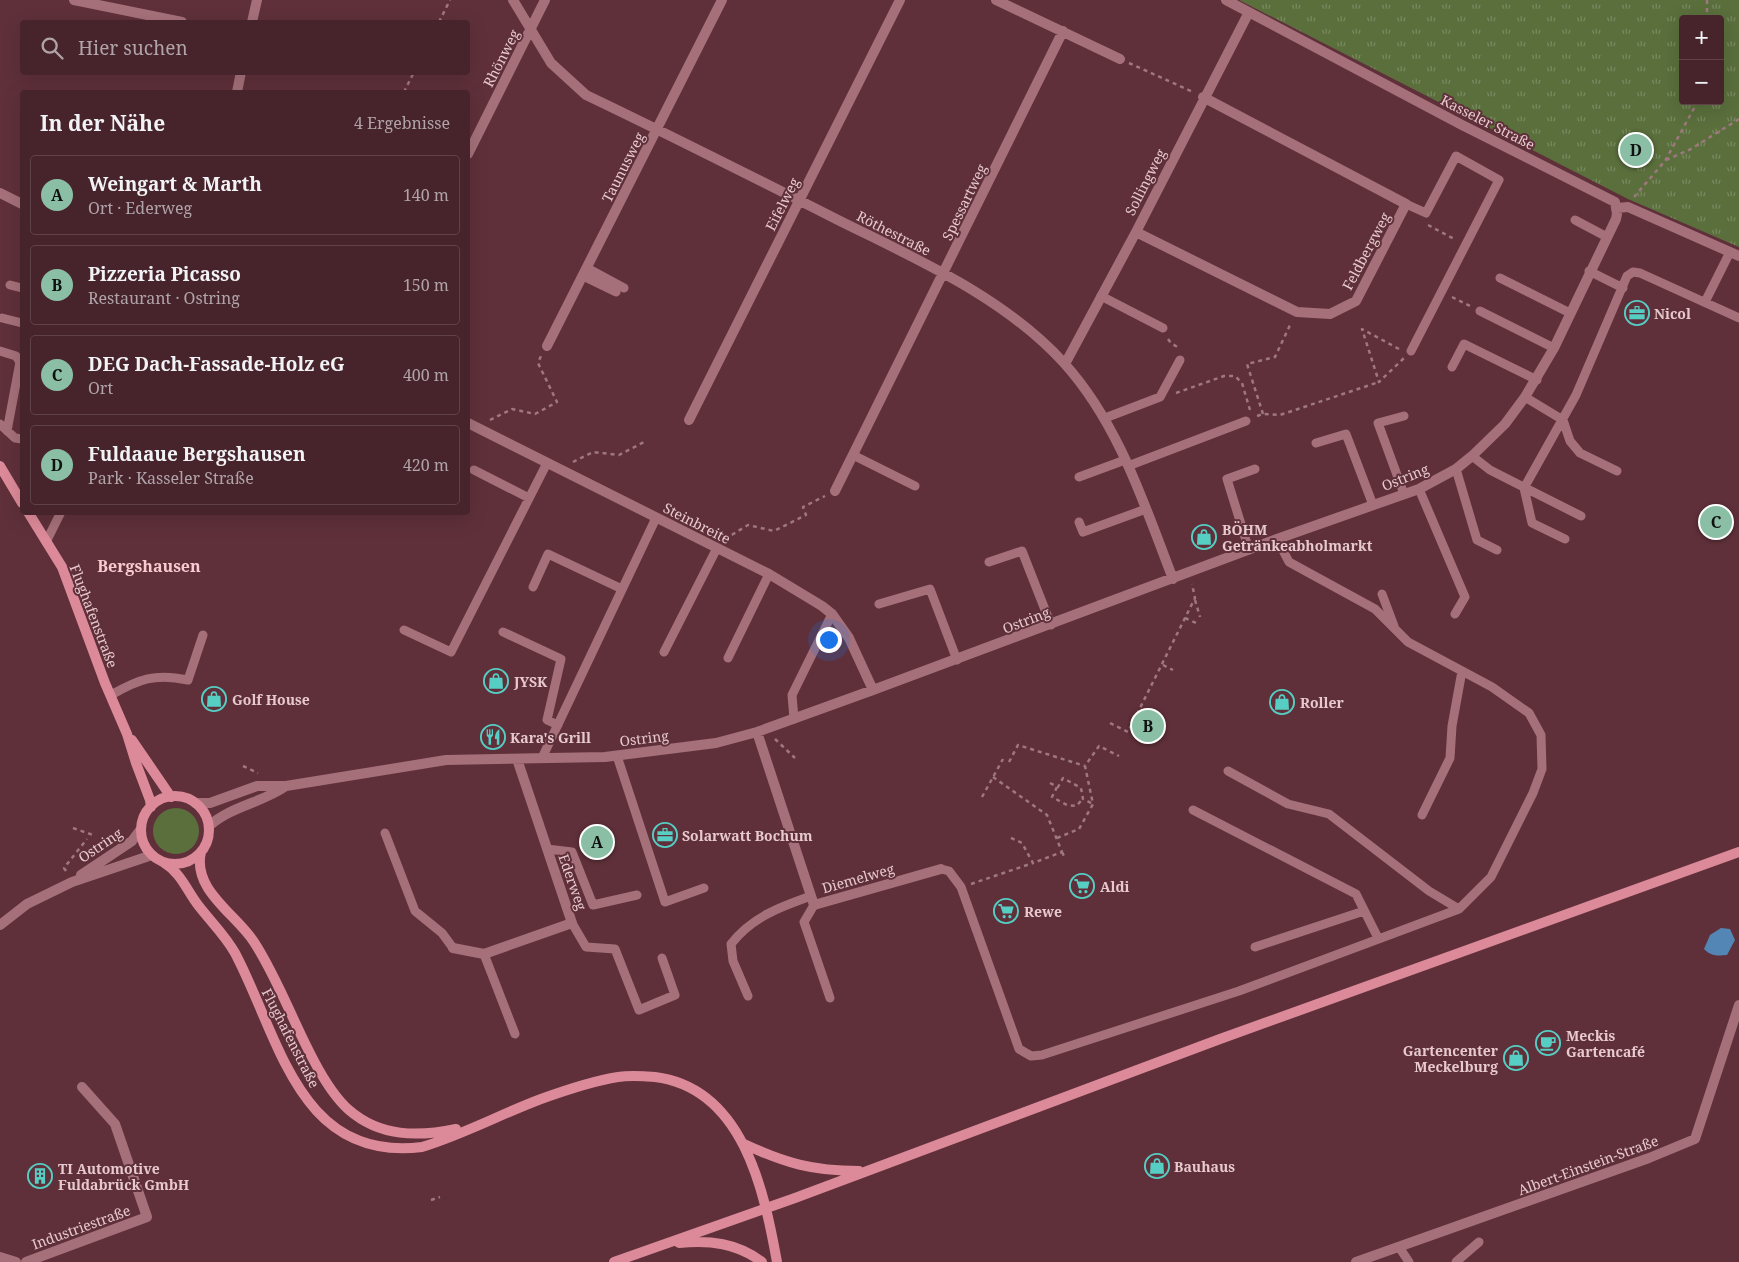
<!DOCTYPE html>
<html lang="de">
<meta charset="utf-8">
<style>
:root{--surface:#47242c;--page:#513038;--text:#f1f3f6;--muted:#b0a4a9;--line:#5f4148;--accent:#8abfa5}
body{margin:0;font-family:"Noto Serif",serif;background:var(--page);color:var(--text)}
.controls{position:absolute;right:15px;top:15px;display:grid;overflow:hidden;border-radius:5px;box-shadow:0 5px 20px #0002}
.controls button{width:45px;height:45px;display:grid;place-items:center;padding:0;border:0;border-bottom:1px solid var(--line);background:var(--surface);color:var(--text);font:25px sans-serif}
.you{position:absolute;left:828px;top:639px;width:18px;height:18px;margin:-12px;border:4px solid #fff;border-radius:50%;background:#1a73e8;box-shadow:0 0 0 8px #1a73e833}
.badge{display:grid;place-items:center;width:32px;height:32px;border-radius:50%;background:var(--accent);color:#111;font-size:16px;font-weight:700}
.pin{position:absolute;translate:-50% -50%;border:2px solid #fff;box-shadow:0 1px 5px #0006}
.list{margin:0;padding:0;list-style:none}
h2{display:flex;justify-content:space-between;align-items:center;height:65px;margin:0;padding:0 20px;font-size:21px}
h2 small{font-size:16px;font-weight:400;color:var(--muted)}
.list li{display:grid;grid-template-columns:32px 1fr auto;gap:15px;align-items:center;box-sizing:border-box;height:80px;margin:0 10px 10px;padding:0 10px;border:1px solid var(--line);border-radius:5px}
.list b{display:block;font-size:19px;white-space:nowrap}
.list p{margin:0;font-size:16px;white-space:nowrap;color:var(--muted)}
.list em{font-size:16px;font-style:normal;color:var(--muted)}
.icon{flex:none;width:28px;height:28px;fill:none;stroke:currentColor;stroke-width:2;stroke-linecap:round;stroke-linejoin:round}
.map{position:relative;flex:none;width:1739px;height:1262px;overflow:hidden}
.search{position:absolute;background:var(--surface);box-shadow:0 5px 20px #0002;left:20px;top:20px;width:450px;height:55px;display:flex;align-items:center;gap:12px;box-sizing:border-box;padding:0 18px;border-radius:5px;color:var(--muted);font-size:19px}
.panel{position:absolute;background:var(--surface);box-shadow:0 5px 20px #0002;left:20px;top:90px;width:450px;height:425px;border-radius:5px}
.map>svg:first-child{display:block}
</style>
<div class="map">
<svg width="1739" height="1262" viewBox="0 0 1739 1262">
<defs>
<pattern id="park-tufts" width="24" height="20" patternUnits="userSpaceOnUse" patternTransform="scale(1.25)"><rect width="24" height="20" fill="#5a6f3c"/><path d="M3 7l-1-3M5 7V3M7 7l1-3M15 17l-1-3M17 17v-4M19 17l1-3" fill="none" stroke="#7a8960"/></pattern>
</defs>
<rect width="100%" height="100%" fill="#5f303a"/>
<path fill="#5a6f3c" d="M153 831a23 23 0 1 1 46 0a23 23 0 1 1-46 0Z"/>
<path fill="url(#park-tufts)" fill-rule="evenodd" d="M1239,0H1739V247L1628,199ZM1683,19H1720V101H1683Z"/>
<path fill="#5386b5" d="M1721,928L1730,929L1735,940L1727,955C1717,956 1711,956 1704,949L1710,935Z"/>
<g fill="none" stroke-linecap="round" stroke-linejoin="round">
<path stroke="#9e777f" stroke-width="2.5" stroke-dasharray="4 4" stroke-linecap="butt" d="M1707,0V19
M439,22L450,0
M1129,63L1193,92
M404,92L414,72
M1666,160L1691,149L1739,119
M1634,197L1665,161L1698,101
M1428,225L1456,240
M1452,297L1470,306
M1168,339L1171,343L1179,348
M1399,349L1362,329L1379,382L1404,358
M1176,393L1224,376H1235L1242,383L1250,410
M1263,414L1247,364L1275,357L1291,323
M1257,416L1263,414L1280,415L1379,382
M490,420L512,409L535,414L557,402L538,363L541,356
M573,462L593,452L619,455L644,442
M725,539L748,525L774,531L806,515L803,507L825,496
M1195,600L1200,617
M1185,618L1196,623
M1163,665L1173,670
M1110,723L1128,732L1195,598L1192,584
M775,739L795,758
M1009,762L1018,745L1085,766
M243,766L258,773
M993,777L1047,815L1062,852L1033,863L1022,843L1009,837
M1050,783L1058,787L1063,778L1081,788L1083,799L1093,804
M1057,787L1052,797L1067,805L1076,806L1083,799
M982,797L1003,759
M73,828L93,835
M1057,838L1079,829L1093,804L1085,766L1099,746L1119,756
M1062,852L1065,858
M66,871L64,868L87,839
M971,884L1033,863
M431,1200L440,1197"/>
<path stroke="#a5707a" stroke-width="9" d="M1406,204L1426,213L1456,156L1499,180L1411,351
M1575,220L1607,237
M587,268L624,288
M1589,271L1623,288
M583,276L616,292
M1500,278L1570,313
M10,285L22,288
M1101,296L1163,328
M1705,302L1730,252
M1480,311L1554,348
M2,318L22,323
M0,351L16,356L20,362L7,431
M1452,367L1464,344L1537,380
M1525,397L1563,420L1570,441L1580,453L1617,471
M1404,416L1378,423L1404,494
M1105,418L1160,397L1180,360
M0,424L15,438L22,439
M1316,443L1346,434L1373,505
M853,455L915,486
M1472,456L1490,470L1581,516
M1128,466L1246,421
M1456,469L1477,540L1497,550
M474,470L529,498
M1079,477L1125,460
M1419,489L1465,597L1455,614
M1079,522L1083,532L1146,509
M1565,539L1532,523L1524,488L1576,395L1627,276L1633,272L1640,273L1739,318
M46,542L61,512
M1249,550L1227,479L1255,469
M989,562L1022,551L1051,625
M533,587L548,554L622,589
M1382,594L1394,626
M879,604L930,589L957,660
M404,630L451,652L547,463
M503,632L561,659L547,720L558,725
M664,652L717,548
M728,658L769,574
M111,695C139,679 155,673 188,680L203,635
M794,719L792,695L832,614
M617,756L665,902L704,888
M542,758L656,518
M1228,771L1288,804L1329,814L1429,891L1459,909
M1193,810L1356,894L1378,938
M1422,815L1450,758L1452,726L1462,671
M385,833L415,911L442,933L453,948
M547,849L572,852L593,905L637,895
M941,869L949,871L961,887L1019,1049L1031,1056L1042,1055L1239,991L1459,909L1491,877L1533,793L1542,769L1541,735L1529,713L1492,687L1408,642L1375,609L1289,562L1277,539
M814,905L804,922L830,998
M572,923L586,947L615,949L639,1010L675,995L662,958
M1255,947L1364,911
M484,954L515,1034
M748,996L733,961L731,944C752,917 780,907 811,896
M1399,1247L1409,1262
M1456,1262L1479,1242"/>
<path stroke="#a5707a" stroke-width="10" d="M74,0L182,22
M513,0L551,63L586,95C670,135 753,177 836,219C916,259 1003,296 1064,363C1119,424 1144,504 1173,579
M996,0L1120,59
M252,22L257,0
M237,92L241,72
M468,154L545,0
M0,193L22,204
M1617,208L1628,207L1739,256
M1136,232L1297,312L1330,314L1356,301L1406,204L1203,97
M547,346L722,0
M1065,364L1136,232L1249,12
M689,420L900,0
M468,423L769,574L822,606L832,614L849,638L873,690
M835,491L1063,31
M757,732L814,905L941,869
M195,803H210L257,786H286L446,760L605,757L716,743L757,732L873,690L1277,539L1419,489L1456,469L1472,456L1505,424L1525,397L1554,348L1616,219L1617,214L1615,202L1462,125L1226,0
M209,826C231,806 262,803 286,786
M81,875L132,841L141,829
M0,925L27,904L72,882L152,855
M453,948L484,954L572,923L517,759
M0,1257L16,1262
M26,1262L147,1217L115,1124L82,1087
M1356,1262L1649,1158L1695,1139L1739,1005"/>
<path stroke="#dc8a99" stroke-width="10" d="M0,466L22,503
M28,512L62,567L105,683L127,734L136,763L150,800L151,807
M132,740L171,797
M141 830a34 34 0 1 1 68 0a34 34 0 1 1-68 0Z
M201,852C192,890 236,914 254,942C278,979 293,1022 314,1061C323,1078 334,1097 349,1110C380,1137 418,1137 456,1129
M163,862C181,873 186,889 198,905C211,922 225,935 235,953C280,1038 298,1162 422,1147C462,1135 501,1114 541,1099C566,1090 592,1081 618,1077C630,1075 643,1076 655,1077C743,1088 764,1190 777,1262
M744,1144C785,1163 812,1171 859,1171
M679,1243C710,1240 737,1243 762,1262
M614,1262L795,1198L1220,1039L1739,852"/>
</g>
<defs>
<symbol id="office-ring" viewBox="-11 -11 22 22"><circle r="9.5" fill="#5f303a" stroke="#56cec4" stroke-width="1.5"/><path d="M-6-3h4V-5.5h4V-3h4V5H-6ZM-1-4.5V-3h2v-1.5ZM-6 0V1H6V0Z" fill="#56cec4"/></symbol>
<symbol id="shop-ring" viewBox="-11 -11 22 22"><circle r="9.5" fill="#5f303a" stroke="#56cec4" stroke-width="1.5"/><path d="M-5-2.5h2.3a2.7 3.5 0 0 1 5.4 0H5L5.5 6h-11ZM-1.5-2.5h3a1.5 2.3 0 0 0-3 0Z" fill="#56cec4"/></symbol>
<symbol id="restaurant-ring" viewBox="-11 -11 22 22"><circle r="9.5" fill="#5f303a" stroke="#56cec4" stroke-width="1.5"/><path d="M-5-6h1v4h1v-4h1v4h1v-4h1v5L-1.5 .5V6h-2V.5L-5-1ZM5-6V6H3V1.5H1.5Q1.5-4 5-6Z" fill="#56cec4"/></symbol>
<symbol id="supermarket-ring" viewBox="-11 -11 22 22"><circle r="9.5" fill="#5f303a" stroke="#56cec4" stroke-width="1.5"/><path d="M-6-5.5h2.5l.6 2H6L4.5 2H-2.5L-4.4-4H-6ZM-1.5 3.2a1.3 1.3 0 1 0 .1 0ZM3 3.2a1.3 1.3 0 1 0 .1 0Z" fill="#56cec4"/></symbol>
<symbol id="cafe-ring" viewBox="-11 -11 22 22"><circle r="9.5" fill="#5f303a" stroke="#56cec4" stroke-width="1.5"/><path d="M-5.5-4.5H6V0H3Q3 3.5 0 3.5H-2.5Q-5.5 3.5-5.5 0ZM3-3.2v2h1.7v-2ZM-6 4.5H4V6H-6Z" fill="#56cec4"/></symbol>
<symbol id="building-ring" viewBox="-11 -11 22 22"><circle r="9.5" fill="#5f303a" stroke="#56cec4" stroke-width="1.5"/><path d="M-4-6H4V6H1V3H-1V6H-4ZM-2.5-4.3h1.7v1.8h-1.7ZM.8-4.3h1.7v1.8H.8ZM-2.5-1h1.7V.8h-1.7ZM.8-1h1.7V.8H.8Z" fill="#56cec4"/></symbol>
</defs>
<g fill-rule="evenodd">
<use href="#office-ring" x="1623" y="299" width="28" height="28"/>
<use href="#shop-ring" x="1190" y="523" width="28" height="28"/>
<use href="#shop-ring" x="482" y="667" width="28" height="28"/>
<use href="#shop-ring" x="200" y="685" width="28" height="28"/>
<use href="#shop-ring" x="1268" y="688" width="28" height="28"/>
<use href="#restaurant-ring" x="479" y="723" width="28" height="28"/>
<use href="#office-ring" x="651" y="821" width="28" height="28"/>
<use href="#supermarket-ring" x="1068" y="872" width="28" height="28"/>
<use href="#supermarket-ring" x="992" y="897" width="28" height="28"/>
<use href="#cafe-ring" x="1534" y="1029" width="28" height="28"/>
<use href="#shop-ring" x="1502" y="1044" width="28" height="28"/>
<use href="#shop-ring" x="1143" y="1152" width="28" height="28"/>
<use href="#building-ring" x="26" y="1162" width="28" height="28"/>
</g>
<g text-anchor="middle" dominant-baseline="central" stroke-width="4" stroke-linejoin="round" paint-order="stroke">
<g font-size="14" fill="#e7c9ce" stroke="#5f303a">
<text transform="translate(501 58) rotate(-63)">Rhönweg</text>
<text transform="translate(1488 122) rotate(27)">Kasseler Straße</text>
<text transform="translate(623 167) rotate(-63)">Taunusweg</text>
<text transform="translate(1145 182) rotate(-63)">Sollingweg</text>
<text transform="translate(964 202) rotate(-64)">Spessartweg</text>
<text transform="translate(782 204) rotate(-63)">Eifelweg</text>
<text transform="translate(894 233) rotate(27)">Röthestraße</text>
<text transform="translate(1366 251) rotate(-62)">Feldbergweg</text>
<text transform="translate(1405 477) rotate(-22)">Ostring</text>
<text transform="translate(697 523) rotate(27)">Steinbreite</text>
<text transform="translate(94 616) rotate(69)">Flughafenstraße</text>
<text transform="translate(1026 620) rotate(-21)">Ostring</text>
<text transform="translate(644 738) rotate(-7)">Ostring</text>
<text transform="translate(100 845) rotate(-34)">Ostring</text>
<text transform="translate(858 878) rotate(-16)">Diemelweg</text>
<text transform="translate(573 882) rotate(71)">Ederweg</text>
<text transform="translate(291 1038) rotate(63)">Flughafenstraße</text>
<text transform="translate(1588 1165) rotate(-20)">Albert-Einstein-Straße</text>
<text transform="translate(81 1227) rotate(-20)">Industriestraße</text>
</g>
<g font-size="14" font-weight="bold" fill="#e7c9ce" stroke="#5f303a" text-anchor="start">
<text x="1654" y="313">Nicol</text>
<text x="1222" y="529">BÖHM<tspan x="1222" dy="16">Getränkeabholmarkt</tspan></text>
<text x="514" y="681">JYSK</text>
<text x="232" y="699">Golf House</text>
<text x="1300" y="702">Roller</text>
<text x="510" y="737">Kara's Grill</text>
<text x="682" y="835">Solarwatt Bochum</text>
<text x="1100" y="886">Aldi</text>
<text x="1024" y="911">Rewe</text>
<text x="1566" y="1035">Meckis<tspan x="1566" dy="16">Gartencafé</tspan></text>
<text x="1498" y="1050" text-anchor="end">Gartencenter<tspan x="1498" dy="16">Meckelburg</tspan></text>
<text x="1174" y="1166">Bauhaus</text>
<text x="58" y="1168">TI Automotive<tspan x="58" dy="16">Fuldabrück GmbH</tspan></text>
</g>
<g font-size="16" font-weight="bold" fill="#facad1" stroke="#5f303a">
<text x="149" y="566">Bergshausen</text>
</g>
</g>
</svg>
<div class="controls">
<button>+</button>
<button>−</button>
</div>
<div class="you"></div>
<div class="pin badge" style="left:597px;top:842px">A</div>
<div class="pin badge" style="left:1148px;top:726px">B</div>
<div class="pin badge" style="left:1716px;top:522px">C</div>
<div class="pin badge" style="left:1636px;top:150px">D</div>
<div class="search"><svg class="icon" aria-label="search" viewBox="0 0 24 24"><circle cx="10" cy="10" r="6"/><path d="M15 15l6 6"/></svg>Hier suchen</div>
<section class="panel">
<h2>In der Nähe<small>4 Ergebnisse</small></h2>
<ul class="list">
<li><span class="badge">A</span><div><b>Weingart &amp; Marth</b><p>Ort · Ederweg</p></div><em>140 m</em></li>
<li><span class="badge">B</span><div><b>Pizzeria Picasso</b><p>Restaurant · Ostring</p></div><em>150 m</em></li>
<li><span class="badge">C</span><div><b>DEG Dach-Fassade-Holz eG</b><p>Ort</p></div><em>400 m</em></li>
<li><span class="badge">D</span><div><b>Fuldaaue Bergshausen</b><p>Park · Kasseler Straße</p></div><em>420 m</em></li>
</ul>
</section>
</div>
